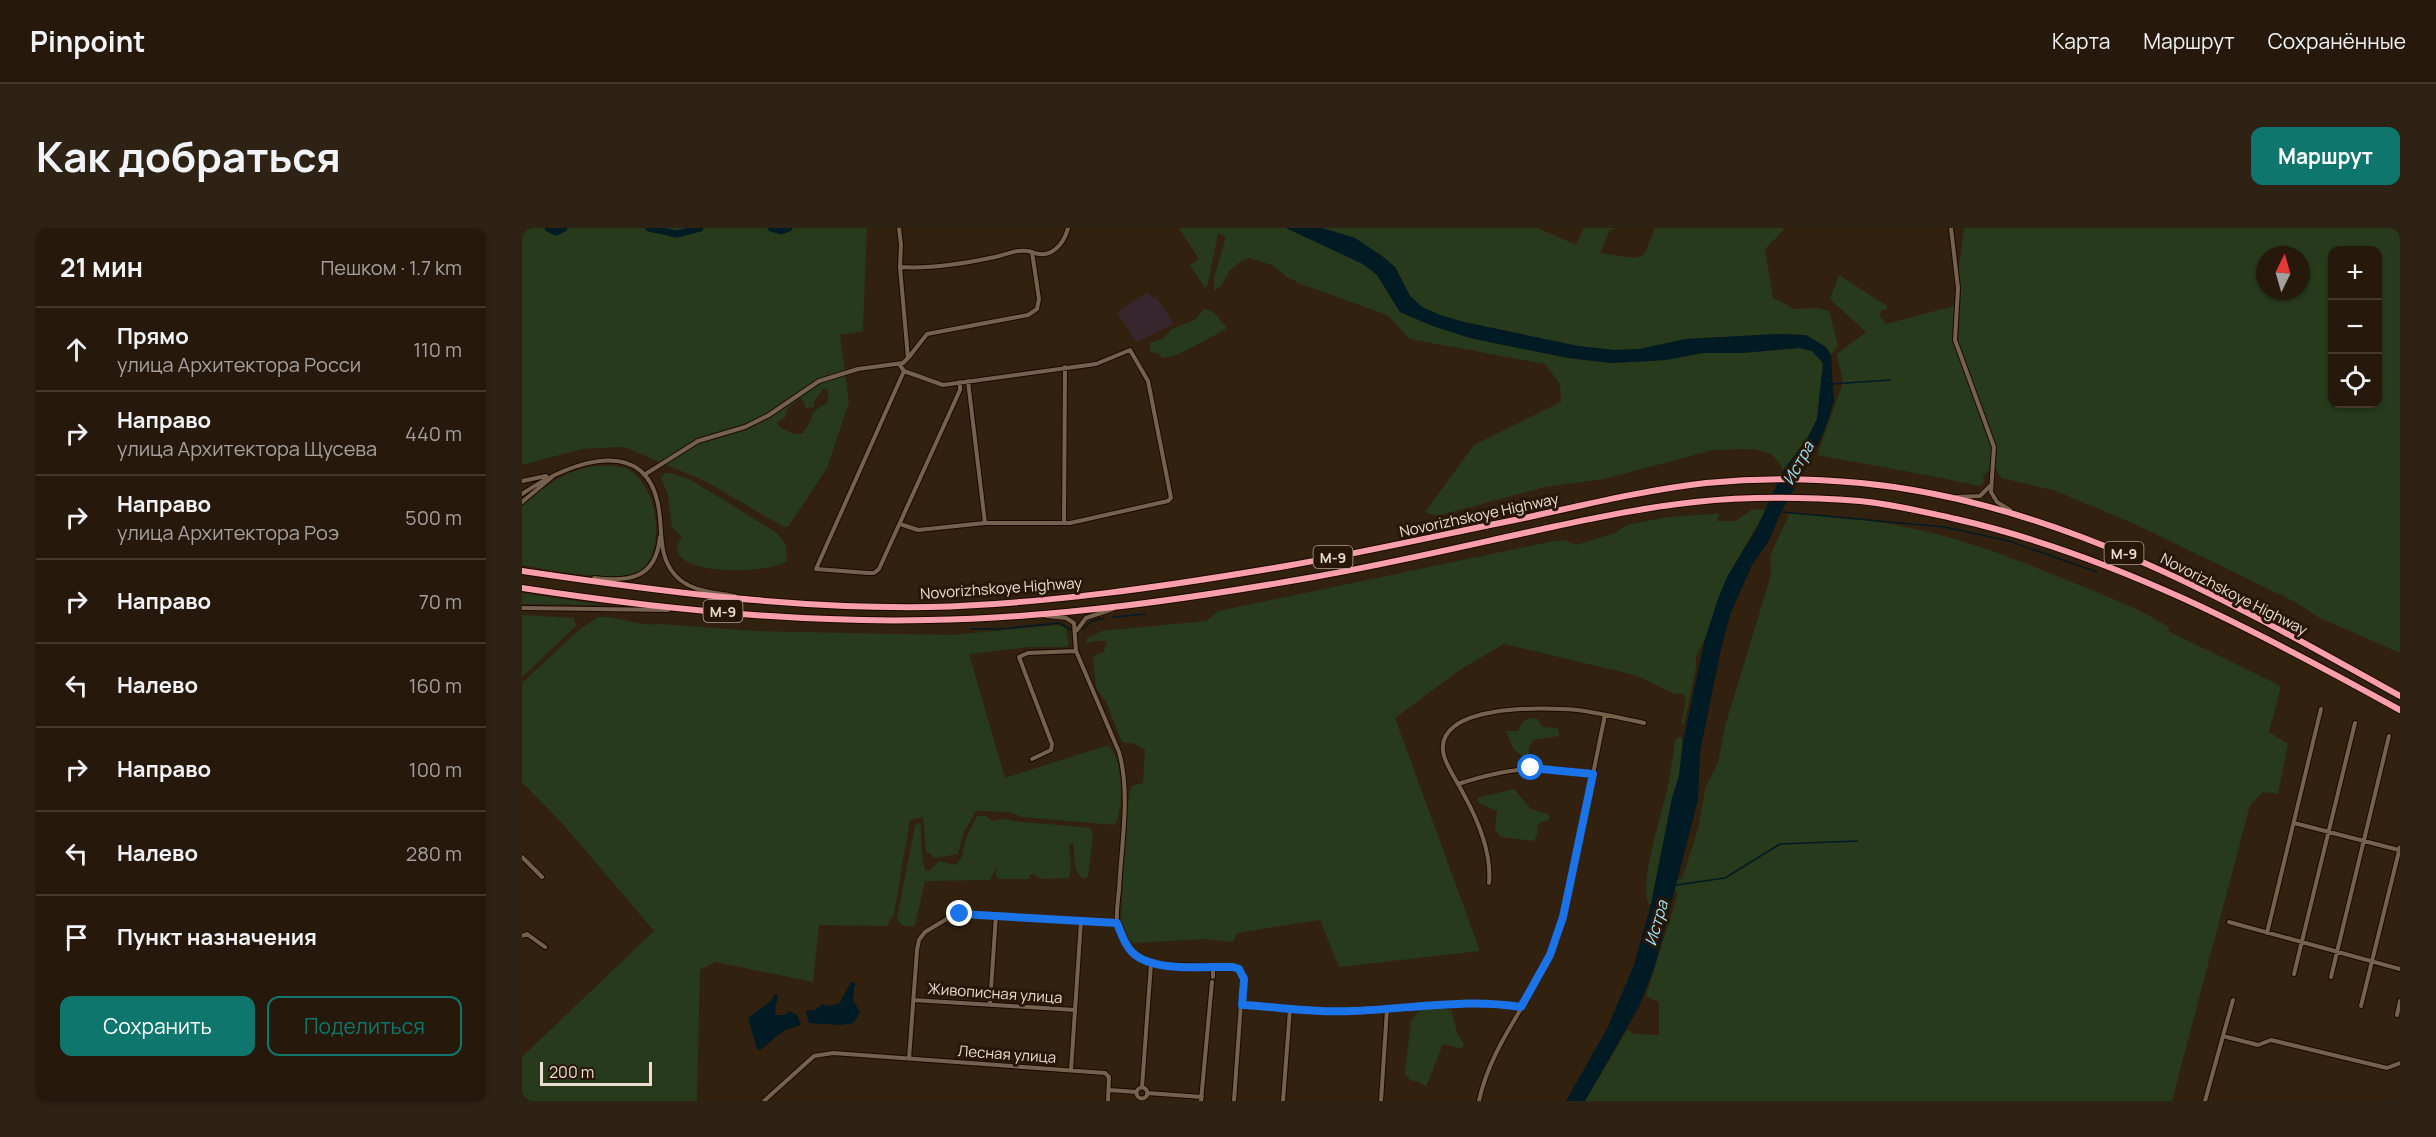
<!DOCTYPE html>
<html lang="ru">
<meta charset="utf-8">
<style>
:root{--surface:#26190b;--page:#2e2214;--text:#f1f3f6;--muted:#a4a09d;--line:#42382c;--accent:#0f766e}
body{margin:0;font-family:Manrope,sans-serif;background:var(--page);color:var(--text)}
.controls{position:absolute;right:18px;top:18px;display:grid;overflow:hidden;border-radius:12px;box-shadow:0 2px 4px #0004}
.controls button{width:54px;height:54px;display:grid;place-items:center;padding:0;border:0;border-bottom:2px solid var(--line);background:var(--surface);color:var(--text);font:30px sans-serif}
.compass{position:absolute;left:1734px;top:18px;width:54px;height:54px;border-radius:50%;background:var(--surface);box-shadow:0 2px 4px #0004;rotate:5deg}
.scale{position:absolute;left:18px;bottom:15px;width:112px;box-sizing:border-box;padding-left:6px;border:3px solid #eaddd2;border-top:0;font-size:16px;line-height:21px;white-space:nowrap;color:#eaddd2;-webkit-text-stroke:4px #291706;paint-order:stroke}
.stop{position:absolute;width:18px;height:18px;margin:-14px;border:4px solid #1a73e8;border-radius:50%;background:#fff}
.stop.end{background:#1a73e8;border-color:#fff;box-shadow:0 2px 6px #0008}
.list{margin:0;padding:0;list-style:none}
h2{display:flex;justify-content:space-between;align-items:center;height:78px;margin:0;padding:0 24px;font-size:26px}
h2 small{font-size:20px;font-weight:400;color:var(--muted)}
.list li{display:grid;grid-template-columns:39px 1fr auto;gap:18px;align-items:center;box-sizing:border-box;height:84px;padding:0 24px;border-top:2px solid var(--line)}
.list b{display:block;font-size:22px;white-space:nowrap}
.list p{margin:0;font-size:20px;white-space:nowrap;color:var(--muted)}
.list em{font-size:20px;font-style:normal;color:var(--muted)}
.actions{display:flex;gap:12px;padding:18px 24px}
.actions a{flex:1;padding:14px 0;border:2px solid var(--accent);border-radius:12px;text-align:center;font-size:21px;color:var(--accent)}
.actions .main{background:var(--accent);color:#fff}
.icon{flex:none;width:33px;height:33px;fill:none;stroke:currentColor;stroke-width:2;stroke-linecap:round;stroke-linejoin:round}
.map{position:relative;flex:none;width:1878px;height:873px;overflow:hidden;border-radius:12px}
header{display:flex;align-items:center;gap:36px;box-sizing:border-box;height:84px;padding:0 30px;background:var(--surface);border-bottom:2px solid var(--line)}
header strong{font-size:28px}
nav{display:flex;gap:33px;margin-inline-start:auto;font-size:21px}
.intro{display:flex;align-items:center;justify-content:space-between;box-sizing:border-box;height:144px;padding:0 36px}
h1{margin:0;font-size:42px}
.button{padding:15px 27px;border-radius:12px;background:var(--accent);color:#fff;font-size:21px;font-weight:700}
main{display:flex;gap:36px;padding:0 36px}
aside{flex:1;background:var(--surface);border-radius:12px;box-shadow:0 2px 4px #0004}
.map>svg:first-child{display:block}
</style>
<header>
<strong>Pinpoint</strong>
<nav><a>Карта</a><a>Маршрут</a><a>Сохранённые</a></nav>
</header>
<div class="intro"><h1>Как добраться</h1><a class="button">Маршрут</a></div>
<main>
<aside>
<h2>21 мин<small>Пешком · 1.7 km</small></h2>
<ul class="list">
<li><svg class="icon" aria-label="ahead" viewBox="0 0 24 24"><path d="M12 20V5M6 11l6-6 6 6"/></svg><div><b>Прямо</b><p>улица Архитектора Росси</p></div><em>110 m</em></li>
<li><svg class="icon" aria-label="right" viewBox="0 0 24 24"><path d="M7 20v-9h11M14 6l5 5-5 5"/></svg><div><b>Направо</b><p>улица Архитектора Щусева</p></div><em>440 m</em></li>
<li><svg class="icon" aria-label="right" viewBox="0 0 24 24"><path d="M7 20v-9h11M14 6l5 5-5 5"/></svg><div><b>Направо</b><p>улица Архитектора Роэ</p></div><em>500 m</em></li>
<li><svg class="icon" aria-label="right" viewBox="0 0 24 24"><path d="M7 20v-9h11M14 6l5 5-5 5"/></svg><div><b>Направо</b></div><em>70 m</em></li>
<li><svg class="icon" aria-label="left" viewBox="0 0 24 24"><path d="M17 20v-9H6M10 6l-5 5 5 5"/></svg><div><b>Налево</b></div><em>160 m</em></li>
<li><svg class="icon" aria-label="right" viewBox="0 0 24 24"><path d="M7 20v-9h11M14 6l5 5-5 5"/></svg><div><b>Направо</b></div><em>100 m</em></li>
<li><svg class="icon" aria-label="left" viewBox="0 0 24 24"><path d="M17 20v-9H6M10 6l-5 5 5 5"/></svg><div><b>Налево</b></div><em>280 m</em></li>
<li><svg class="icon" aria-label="arrive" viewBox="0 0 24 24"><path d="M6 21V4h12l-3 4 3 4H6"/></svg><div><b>Пункт назначения</b></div></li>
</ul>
<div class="actions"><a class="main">Сохранить</a><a>Поделиться</a></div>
</aside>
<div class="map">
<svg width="1878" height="873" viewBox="0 0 1878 873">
<rect width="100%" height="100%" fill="#33210f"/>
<path fill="#38262f" d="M626,64L629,69H634L652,96L614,114L595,84Z"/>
<path fill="#273a1c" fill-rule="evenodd" d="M0,0H345L341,103L318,107L327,174L305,240L266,299H262L181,252L102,219L60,221L0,237ZM302,160L306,162V174L291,184L289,192L280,206H272L256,198L255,194L263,190L265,181L278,170L281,172L284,180L292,179V174Z
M657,0H764L841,36L855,46L878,84L908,97L948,110L1046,130L1090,135L1143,132L1181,125H1219L1278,120L1290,123L1301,135L1295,191L1285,211L1261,243L1257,234L1249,226L1232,221L1191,222L1082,251L1023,259L915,288L903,284L952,217L1039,174L1038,156L1023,136L888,111L865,87L779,56L765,49L750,37L727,30L718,34L707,43L699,58L692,63V50L704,9L696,5L686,56L683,60L668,37L677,31Z
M800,0H1016L1054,17L1062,0H1095L1088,2L1078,25L1113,30L1122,27L1133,0H1262C1257,10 1248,13 1243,22L1251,70L1273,81L1296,80L1307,83L1316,117L1309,127L1303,119L1284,107L1256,106L1164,111L1117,121L1092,122L1056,118L942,94L918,87L900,79L888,68L873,39L860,28L833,10Z
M1442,0H1878V425L1796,389L1773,374L1617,298L1534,263L1480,250L1472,238L1461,248L1462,255L1457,258C1403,246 1349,237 1295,227L1321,155L1315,126L1344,104L1308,71L1317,47L1365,78V82H1360L1357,87L1364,96L1432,78ZM1810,22H1856V176H1810ZM1743,27H1779V63H1743Z
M682,81C695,82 696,94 705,98L703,102C689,108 652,132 640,130L637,126L628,124V115L640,111L650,101L674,91Z
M75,238C87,237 99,237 110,244C138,262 146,335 110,347C92,354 23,341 0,337V277C23,258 44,241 75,238Z
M143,245H149L169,252L255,305L264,318L265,333C246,348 131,348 160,309L150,299L146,267L139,250Z
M1231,281L1244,282L1205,349L1183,411L1174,429V439L1162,497L1159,496L1164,472L1161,466H1153L1113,447L982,416L939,441L873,490L958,723L817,739L798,692L715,705L711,714L684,711L611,715L607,711L599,691L603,596L609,558L621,555L623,522L613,516L600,514L584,474L574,460L571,428L582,424L585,413H571L564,416L565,410L580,403L684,393L696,383L1032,313L1043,312L1054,317L1093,305L1105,297L1146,289L1192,286H1197L1195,293H1213Z
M1268,285C1318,288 1369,294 1418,307C1464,319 1508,337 1552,355C1584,368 1617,380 1647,399L1646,403L1759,458L1747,504L1766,516L1756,566L1741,564L1728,577L1650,873H1063L1105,802L1113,806L1137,807V774L1124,768L1156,665L1153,664L1155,652L1160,651L1176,601L1183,561L1196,534L1203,498L1249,347L1248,328Z
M0,365L80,377L0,376Z
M0,387L52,390L54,398L0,449Z
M76,389C98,388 118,399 139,396L233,403L431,407L536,397L544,400L547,416L544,419H508L447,426L483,550L586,517C602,530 602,581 593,597L500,589L488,584L454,583L442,604L436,626L413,630L404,623L401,589L388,592L372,686L365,698L297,697L291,754L193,734L178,742L175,873H0V829L132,703L40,595L0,554V455L57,402Z
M1010,490L1016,491L1020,499L1035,500L1038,506L1037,508L1011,512L1007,520L1006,528L1002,529L992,522L984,503H996L1001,493Z
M1158,508L1161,513L1157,548L1150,570L1129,676H1127C1116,658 1140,584 1145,562C1148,546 1151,529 1153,512Z
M992,561L1009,581L1027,586V592L1019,594L1015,598L1016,605L1012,613L979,609L973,602L975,583L957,575L955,570Z
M455,588H464L471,593C487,588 488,595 504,594L568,600L571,607L566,649L562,651C549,643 554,629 551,615L547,618L549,638L547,650L520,651L512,646L508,647L507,651H478L474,649L475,637L468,652L403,653L393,696L391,699L379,697L375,690L393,598L397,595L399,598C399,610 399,633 404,643L408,642L417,633L434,637L440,629L443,612Z
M915,780L929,782L936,807L942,816L940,821L921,816L904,859L897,854L888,852L883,845L889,793L898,782Z"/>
<path fill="#001b24" d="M764,0H800L833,10L860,28L873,39L888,68L900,79L918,87L942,94L1056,118L1092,122L1117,121L1164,111L1256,106L1284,107L1304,119L1309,127L1312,173L1304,198L1296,217L1258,286L1247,313L1230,337L1208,387L1198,426L1178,524L1176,572L1133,738L1117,779L1063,873H1044L1085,801L1112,737L1129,676L1150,570L1157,548L1161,513L1183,411L1196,371L1205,349L1235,300L1261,243L1285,211L1295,191L1301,135L1290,123L1278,120L1219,125H1181L1143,132L1090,135L1046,130L948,110L908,97L878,84L855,47L841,36Z
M329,754H333L331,772L338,784L332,795L318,797L287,795L284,783L293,782L300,776L304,778L317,776Z
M253,766L256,767C256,774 251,781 254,787H262L268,783L275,787L279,797L263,802L238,822L235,821L226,790L248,774Z"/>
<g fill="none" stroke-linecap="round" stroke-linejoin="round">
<path stroke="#001b24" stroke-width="1.5" d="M1310,156L1368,152
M1260,284L1422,299L1487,313L1575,344
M591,389L624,386
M449,401H478L537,395L549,402
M561,401L570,393L582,390
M1154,657L1203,650L1258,616L1335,613"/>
<path stroke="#001b24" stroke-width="7" d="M26,0L34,4L42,0
M127,0L155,6L178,0
M249,0L259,3L267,0"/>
<defs>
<path id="minor" d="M377,0L379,17L378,39C406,41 445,35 473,29C486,26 497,20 510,24L517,71L515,81L506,87L405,106L387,129
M1429,0L1436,60L1433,112L1472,219L1469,264L1475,274L1488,282
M510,24C529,32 542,16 546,0
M377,136L382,143L421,157L574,136L608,122L626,153L649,270L646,273L548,295H463L396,302L378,296
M382,143L294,341L346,345H352L357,341L438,162V154
M446,153L463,295
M122,247L176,213L223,199L247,187L297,153L336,141L381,135L386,130L378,39
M0,253L24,248
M0,266C37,240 118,203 135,272C142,297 134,326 153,347C168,364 192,364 213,368
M1435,269L1458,268L1468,258
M0,274L30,249
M542,295L543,139
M72,350C107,354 134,351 138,309
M0,380L146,382
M524,388L544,390L552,395L554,423L597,524C609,566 599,618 597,662C596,672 594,685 595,695C598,714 612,729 629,736L711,739L719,743L721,747L712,873
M555,402L564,390L591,381
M510,531L529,522L530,516L497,429L506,425L554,423
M936,556C989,539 1016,537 1071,546
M1772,595L1877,622
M0,629L20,649
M967,655C970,624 956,592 941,565C935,553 926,541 922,528C908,475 1024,479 1055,482C1078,485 1100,490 1122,495
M1707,694L1878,741
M1745,705L1799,481
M0,708L5,706L23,719
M1772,746L1833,495
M691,749V738
M1809,749L1867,508
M391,772L553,782
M468,776L474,687
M720,777C757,779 793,784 830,783C887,781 942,770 999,779
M1839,778L1878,619
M1875,787L1878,773
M1701,808L1711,772
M387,831L395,722L397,712L403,704L428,689L438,686L595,695
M549,842L559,693
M620,859L629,736
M614.5 865a5.5 5.5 0 1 1 11 0a5.5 5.5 0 1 1-11 0Z
M587,862L614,864
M625,865L680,869
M242,873L292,828L311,825L583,845L587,849L586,873
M679,873L690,754
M761,873L768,781
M859,873L865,781
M957,873C969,815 1011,772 1032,718C1043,687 1049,653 1056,620C1065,576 1074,531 1083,487
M1683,873L1701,808L1736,817L1749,812L1865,840L1878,835"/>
<path id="highway" d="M0,343C134,363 271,381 407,379C526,376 646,358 764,338C844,324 923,306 1002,290C1062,277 1123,262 1184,255C1235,250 1288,250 1339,255C1536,274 1709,374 1878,468
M0,360C130,380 274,395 406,392C535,390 665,371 792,349C872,335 951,316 1030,299C1077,289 1125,279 1173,274C1227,268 1284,269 1338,273C1370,276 1402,284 1434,291C1591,327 1737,404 1878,482"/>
</defs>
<use href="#minor" stroke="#1a0900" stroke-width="6"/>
<use href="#highway" stroke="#1a0900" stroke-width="8"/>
<use href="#minor" stroke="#76614d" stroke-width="4"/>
<use href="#highway" stroke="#fb9eac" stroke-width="6"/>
</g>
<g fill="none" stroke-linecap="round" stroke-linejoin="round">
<path stroke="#1a73e8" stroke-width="8" d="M438,686L595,695C599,705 602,716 610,724C630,745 683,738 711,739L717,741L722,751L720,777C757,779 793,785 830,783C887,781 942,770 999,779L1028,727L1041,689L1071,546L1009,540"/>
</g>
<g text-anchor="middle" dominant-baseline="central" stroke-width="6" stroke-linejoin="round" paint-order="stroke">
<g fill="#291706" stroke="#b0a295" stroke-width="1.5">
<rect x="1582.5" y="314" width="39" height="22" rx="4.5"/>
<rect x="791.5" y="318" width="39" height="22" rx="4.5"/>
<rect x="181.5" y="372" width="39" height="22" rx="4.5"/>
</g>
<g font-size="14" font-weight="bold" fill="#eaddd2">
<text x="1602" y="325">М-9</text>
<text x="811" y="329">М-9</text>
<text x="201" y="383">М-9</text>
</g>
<g font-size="15" fill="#eaddd2" stroke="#291706">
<text transform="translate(957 287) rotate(-12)">Novorizhskoye Highway</text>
<text transform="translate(479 360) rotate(-4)">Novorizhskoye Highway</text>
<text transform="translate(1712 366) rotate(27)">Novorizhskoye Highway</text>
<text transform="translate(473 765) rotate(4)">Живописная улица</text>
<text transform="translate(485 826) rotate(4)">Лесная улица</text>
</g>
<g font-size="16" font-style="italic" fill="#9ce4fc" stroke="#291706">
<text transform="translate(1276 235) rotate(-61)">Истра</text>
<text transform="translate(1134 695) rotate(-74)">Истра</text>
</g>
</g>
</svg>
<div class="controls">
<button>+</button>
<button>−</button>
<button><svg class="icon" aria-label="locate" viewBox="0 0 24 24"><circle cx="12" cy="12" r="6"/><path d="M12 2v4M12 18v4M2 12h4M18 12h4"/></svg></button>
</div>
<svg class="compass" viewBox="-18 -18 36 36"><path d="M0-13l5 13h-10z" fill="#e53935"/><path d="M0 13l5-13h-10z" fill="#a4a09d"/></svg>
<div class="scale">200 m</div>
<div class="stop" style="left:1009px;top:540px"></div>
<div class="stop end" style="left:438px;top:686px"></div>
</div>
</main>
